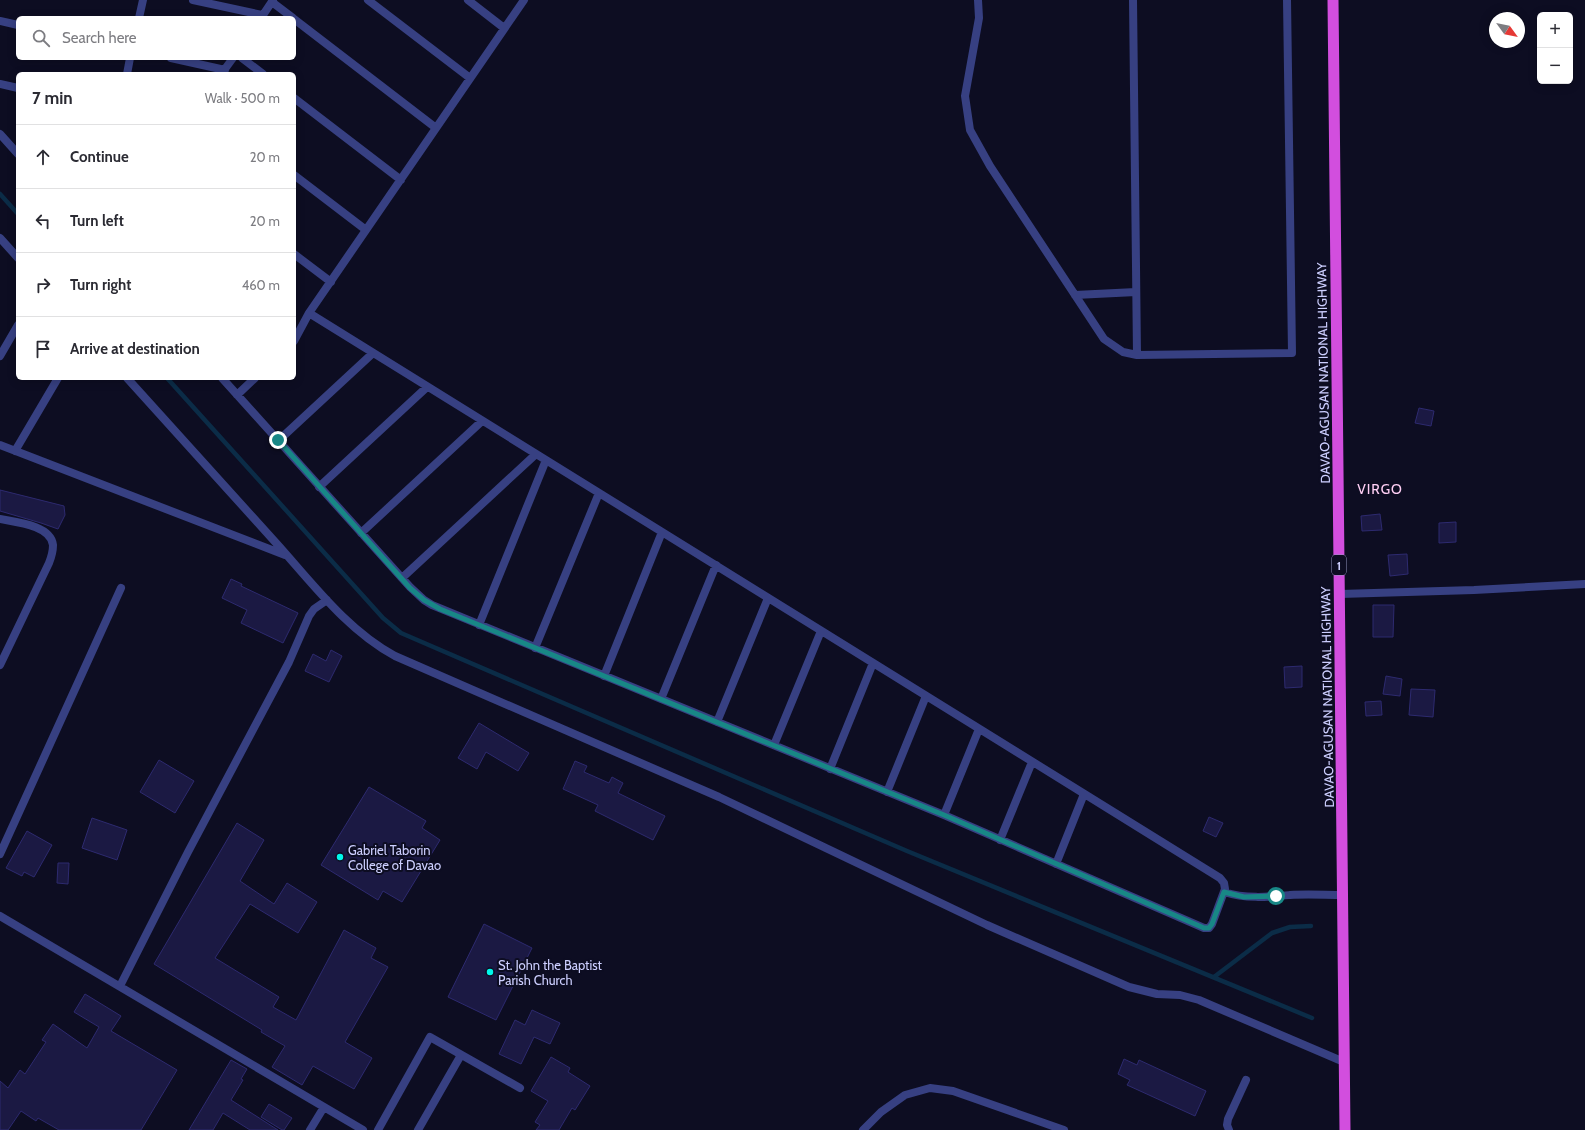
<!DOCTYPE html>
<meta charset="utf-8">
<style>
:root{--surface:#fff;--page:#f2f2f3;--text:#2b2b33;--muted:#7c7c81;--line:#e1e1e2}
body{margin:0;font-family:Cabin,sans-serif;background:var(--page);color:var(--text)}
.controls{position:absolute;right:12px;top:12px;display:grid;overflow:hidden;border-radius:6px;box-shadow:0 2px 10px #0003}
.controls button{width:36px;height:36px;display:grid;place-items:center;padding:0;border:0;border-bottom:1px solid var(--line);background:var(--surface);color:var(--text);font:20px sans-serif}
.compass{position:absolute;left:1489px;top:12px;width:36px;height:36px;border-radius:50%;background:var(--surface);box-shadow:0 2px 10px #0003;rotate:123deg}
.stop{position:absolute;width:12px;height:12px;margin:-9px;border:3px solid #188786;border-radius:50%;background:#fff}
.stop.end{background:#188786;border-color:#fff;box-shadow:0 1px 4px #0008}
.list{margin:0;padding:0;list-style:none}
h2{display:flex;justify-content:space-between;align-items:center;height:52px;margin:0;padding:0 16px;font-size:17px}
h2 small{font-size:13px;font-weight:400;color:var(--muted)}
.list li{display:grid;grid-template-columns:26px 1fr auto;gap:12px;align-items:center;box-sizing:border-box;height:64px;padding:0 16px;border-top:1px solid var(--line)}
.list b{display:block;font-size:15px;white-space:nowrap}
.list em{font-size:13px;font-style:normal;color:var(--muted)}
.icon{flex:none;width:22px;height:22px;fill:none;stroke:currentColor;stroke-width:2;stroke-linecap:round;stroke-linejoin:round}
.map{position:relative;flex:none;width:1585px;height:1130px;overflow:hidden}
.search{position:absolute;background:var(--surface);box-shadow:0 2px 10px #0003;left:16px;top:16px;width:280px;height:44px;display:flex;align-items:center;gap:10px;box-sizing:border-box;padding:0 14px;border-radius:6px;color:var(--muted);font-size:15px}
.panel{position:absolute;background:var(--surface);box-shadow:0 2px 10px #0003;left:16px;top:72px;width:280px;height:308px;border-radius:6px}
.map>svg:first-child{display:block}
</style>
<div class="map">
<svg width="1585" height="1130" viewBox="0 0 1585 1130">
<rect width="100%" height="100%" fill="#0d0d22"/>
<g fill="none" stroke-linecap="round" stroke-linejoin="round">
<path stroke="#0b2c47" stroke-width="4.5" d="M0,194L18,214
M167,378L383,618L401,633L907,851L1312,1018
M1214,977L1272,933L1290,927L1311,926"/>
</g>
<path fill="#1b1943" stroke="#2d2a6f" d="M1419,408L1434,411L1431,426L1415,423Z
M0,490L64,506L65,515L58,529L41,523L0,511Z
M1380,514L1382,530L1362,531L1361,516Z
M1456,522V542L1439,543V523Z
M1407,554L1408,574L1390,576L1388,555Z
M231,579L242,584L241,586L298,613L283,643L241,623L247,610L222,598Z
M1373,605H1394L1393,637H1373Z
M331,650L342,656L329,682L305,671L313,654L326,661Z
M1302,666V687L1285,688L1284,667Z
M1386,676L1402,679L1400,696L1383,694Z
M1411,689L1435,690L1433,717L1409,715Z
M1381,701L1382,715L1366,716L1365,702Z
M479,723L529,753L518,771L486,752L477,769L458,758Z
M159,760L194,781L175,813L140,792Z
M575,761L587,766L584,772L609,783L612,777L623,783L618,793L665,816L653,840L595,811L598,805L563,789Z
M369,787L426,821L422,828L440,840L402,902L383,891L378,900L321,865Z
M1209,817L1223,823L1216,837L1203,831Z
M92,818L127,830L117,860L82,848Z
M237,823L264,840L240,881L274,904L287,883L317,902L298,933L250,904L215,958L279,997L273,1007L296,1020L344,930L376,948L371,958L388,967L345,1042L372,1058L354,1089L313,1066L302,1085L272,1067L285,1046L261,1032L262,1030L154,964Z
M27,831L52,845L34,877L24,872L22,876L6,868Z
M58,863H69L68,884L57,883Z
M484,924L532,948L496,1020L448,997Z
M85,994L121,1016L111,1031L177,1070L141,1130H59L38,1118L36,1121L21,1111L8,1130H0V1081L8,1088L20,1070L25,1074L46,1042L42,1040L53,1024L87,1048L99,1027L74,1012Z
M532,1010L560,1023L550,1044L534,1037L521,1064L499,1054L515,1020L525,1025Z
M551,1057L570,1068L568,1072L590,1086L575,1110L572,1108L559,1130H536L540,1125L535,1122L548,1101L531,1091Z
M1124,1059L1137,1065L1139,1060L1206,1091L1195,1116L1127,1085L1130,1080L1118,1074Z
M231,1060L247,1069L241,1079L243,1080L231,1100L278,1130H250L223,1113L213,1130H189Z
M269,1104L292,1118L284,1130H282L261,1117Z"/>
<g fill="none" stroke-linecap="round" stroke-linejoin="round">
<path stroke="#374082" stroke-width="8" d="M978,0L979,18L965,96L970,130L990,166L1104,339L1123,352L1137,355L1292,353L1287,0
M1133,0L1137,355
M1075,295L1136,292
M378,1130L430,1037L520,1088
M418,1130L461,1055
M863,1130L881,1112L905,1095L930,1088L953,1091L1064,1130
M1229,1130L1227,1125L1228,1119L1246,1080"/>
<path stroke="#374082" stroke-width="8" d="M193,0L262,15
M368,0L470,78
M468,0L504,28
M272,2L293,18
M139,18L143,0
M261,18L273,0
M294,19L436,128
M0,21L18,25
M171,58L225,70
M242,58L263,74
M222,73L233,58
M127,74L130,58
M0,84L18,88
M294,98L401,180
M0,134L18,154
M294,175L366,230
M0,238L18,258
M294,254L331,282
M294,341L309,313L524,0
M0,356L18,325
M127,378C177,433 227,489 277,544C313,584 347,630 395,656L719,797L987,925L1129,987L1157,994L1180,995L1199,1000L1344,1062
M222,378L410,587L424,600L432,605L944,815L1204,928H1209L1212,924L1225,889L1224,883L1220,878L309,313
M237,395L255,378
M278,441L373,353
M0,445L285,555
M15,451L58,378
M319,487L427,387
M0,519C15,522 51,525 53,545C53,551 51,558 49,563L0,665
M361,533L482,421
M402,578L536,454
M1340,594L1474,590L1585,584
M479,625L546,460
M535,648L599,493
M604,676L662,532
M661,699L716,565
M717,722L768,598
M774,745L821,631
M830,769L873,663
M887,792L926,696
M944,815L979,729
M1000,840L1032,762
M0,854L121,588
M1056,864L1084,794
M1224,892C1246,899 1267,897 1290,895C1308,894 1325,895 1343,895
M0,916L363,1130
M120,986L188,852L289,662L309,616L314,609L327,600
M310,1130L324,1107"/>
<path stroke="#d24ede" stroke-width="11" d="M1333,0L1345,1130"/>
</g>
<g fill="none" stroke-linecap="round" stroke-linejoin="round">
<path stroke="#188786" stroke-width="5" d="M278,440L410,588L424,600L440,609L944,815L1204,928H1209L1212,924L1224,892L1244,897L1276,896"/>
</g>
<g fill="#00f8eb" stroke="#0d0d22" stroke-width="1.5">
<circle cx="340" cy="857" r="4"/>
<circle cx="490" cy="972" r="4"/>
</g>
<g text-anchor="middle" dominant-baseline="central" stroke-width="4" stroke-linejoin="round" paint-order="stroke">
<rect fill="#0d0d22" stroke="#9395bd" stroke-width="1" x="1332" y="555" width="14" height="20" rx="3"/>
<g font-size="12" font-weight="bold" fill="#cdcfff">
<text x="1339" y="565">1</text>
</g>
<g font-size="13" fill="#cdcfff" stroke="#0d0d22">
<text transform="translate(1323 373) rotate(-91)">DAVAO-AGUSAN NATIONAL HIGHWAY</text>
<text transform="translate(1327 697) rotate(-91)">DAVAO-AGUSAN NATIONAL HIGHWAY</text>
</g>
<g font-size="13" fill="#cdcfff" stroke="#0d0d22" text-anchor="start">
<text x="348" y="850">Gabriel Taborin<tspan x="348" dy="15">College of Davao</tspan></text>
<text x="498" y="965">St. John the Baptist<tspan x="498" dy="15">Parish Church</tspan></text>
</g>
<g font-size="14" letter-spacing="1" fill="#ffcff5" stroke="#0d0d22">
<text x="1380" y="489">VIRGO</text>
</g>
</g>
</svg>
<div class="controls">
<button>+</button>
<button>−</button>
</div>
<svg class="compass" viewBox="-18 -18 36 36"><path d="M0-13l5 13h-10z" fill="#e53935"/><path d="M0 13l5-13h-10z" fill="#7c7c81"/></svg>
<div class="stop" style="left:1276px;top:896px"></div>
<div class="stop end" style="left:278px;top:440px"></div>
<div class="search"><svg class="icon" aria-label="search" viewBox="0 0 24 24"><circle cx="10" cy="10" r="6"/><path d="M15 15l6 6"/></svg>Search here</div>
<section class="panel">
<h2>7 min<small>Walk · 500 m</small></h2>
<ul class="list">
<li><svg class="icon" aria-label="ahead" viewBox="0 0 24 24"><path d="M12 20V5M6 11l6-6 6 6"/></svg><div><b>Continue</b></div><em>20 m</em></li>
<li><svg class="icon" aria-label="left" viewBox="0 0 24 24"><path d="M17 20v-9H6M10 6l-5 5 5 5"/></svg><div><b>Turn left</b></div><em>20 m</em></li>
<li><svg class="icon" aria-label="right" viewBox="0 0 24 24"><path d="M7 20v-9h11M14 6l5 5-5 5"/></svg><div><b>Turn right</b></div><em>460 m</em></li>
<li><svg class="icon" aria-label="arrive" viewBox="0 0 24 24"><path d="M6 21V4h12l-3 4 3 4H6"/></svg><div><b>Arrive at destination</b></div></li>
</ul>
</section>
</div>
